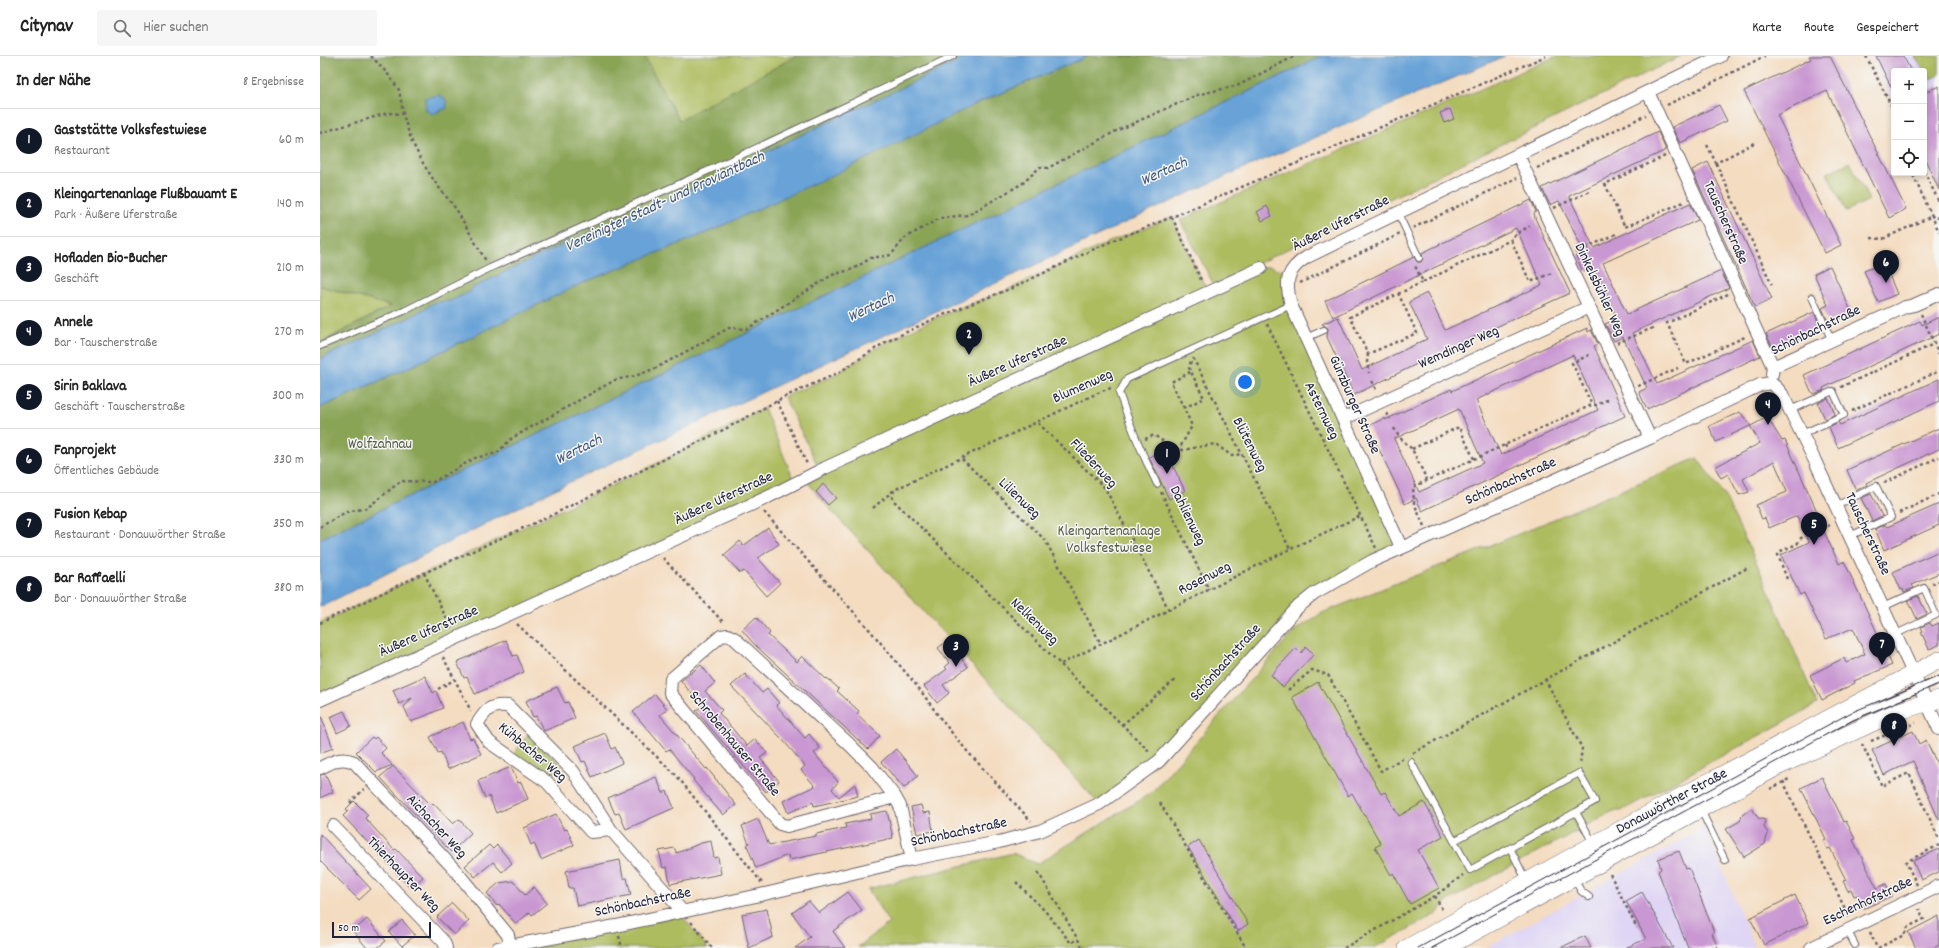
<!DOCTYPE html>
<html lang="de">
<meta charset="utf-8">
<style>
:root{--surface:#fff;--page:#f6f6f6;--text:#222;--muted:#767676;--line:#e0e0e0;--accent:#111827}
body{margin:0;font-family:Dekko,sans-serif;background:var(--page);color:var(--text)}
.controls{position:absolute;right:12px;top:12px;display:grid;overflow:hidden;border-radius:4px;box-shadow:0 2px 6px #0003}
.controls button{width:36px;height:36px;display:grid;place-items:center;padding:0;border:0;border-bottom:1px solid var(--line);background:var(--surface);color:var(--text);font:20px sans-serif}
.scale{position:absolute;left:12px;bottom:10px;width:99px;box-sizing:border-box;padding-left:4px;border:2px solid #22223b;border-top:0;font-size:11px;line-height:14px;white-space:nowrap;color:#22223b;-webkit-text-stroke:3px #f6f6f2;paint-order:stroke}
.you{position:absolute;left:925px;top:326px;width:14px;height:14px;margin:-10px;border:3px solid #fff;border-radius:50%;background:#1a73e8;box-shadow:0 0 0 6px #1a73e833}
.badge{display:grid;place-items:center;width:26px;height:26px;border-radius:50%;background:var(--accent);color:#fff;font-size:13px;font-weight:700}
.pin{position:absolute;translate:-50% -33px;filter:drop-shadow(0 1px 2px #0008)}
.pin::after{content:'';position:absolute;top:21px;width:14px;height:12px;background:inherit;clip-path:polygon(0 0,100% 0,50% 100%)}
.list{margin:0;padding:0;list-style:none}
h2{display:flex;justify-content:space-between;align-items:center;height:52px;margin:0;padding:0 16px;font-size:17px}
h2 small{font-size:13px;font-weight:400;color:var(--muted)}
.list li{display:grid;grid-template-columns:26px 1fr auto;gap:12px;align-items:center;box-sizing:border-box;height:64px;padding:0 16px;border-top:1px solid var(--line)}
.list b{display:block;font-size:15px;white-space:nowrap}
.list p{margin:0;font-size:13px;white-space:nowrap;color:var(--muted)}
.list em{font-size:13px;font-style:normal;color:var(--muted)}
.icon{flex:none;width:22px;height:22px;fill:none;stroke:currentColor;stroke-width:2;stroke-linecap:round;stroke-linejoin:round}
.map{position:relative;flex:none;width:1619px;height:892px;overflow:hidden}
header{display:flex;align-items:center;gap:24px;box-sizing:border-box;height:56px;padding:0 20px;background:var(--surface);border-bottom:1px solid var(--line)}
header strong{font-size:19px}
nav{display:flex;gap:22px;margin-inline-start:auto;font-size:14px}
.search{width:280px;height:36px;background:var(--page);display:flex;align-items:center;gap:10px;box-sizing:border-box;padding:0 14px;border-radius:4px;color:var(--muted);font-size:15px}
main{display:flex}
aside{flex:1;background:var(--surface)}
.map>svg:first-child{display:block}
</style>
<header>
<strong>Citynav</strong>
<div class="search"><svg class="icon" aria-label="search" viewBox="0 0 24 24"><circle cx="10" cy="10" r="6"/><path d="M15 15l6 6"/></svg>Hier suchen</div>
<nav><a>Karte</a><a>Route</a><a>Gespeichert</a></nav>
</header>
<main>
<aside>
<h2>In der Nähe<small>8 Ergebnisse</small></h2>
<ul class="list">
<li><span class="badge">1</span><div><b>Gaststätte Volksfestwiese</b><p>Restaurant</p></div><em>60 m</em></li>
<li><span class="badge">2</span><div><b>Kleingartenanlage Flußbauamt E</b><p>Park · Äußere Uferstraße</p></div><em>140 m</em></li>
<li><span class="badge">3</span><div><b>Hofladen Bio-Bucher</b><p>Geschäft</p></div><em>210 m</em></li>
<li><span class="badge">4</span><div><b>Annele</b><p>Bar · Tauscherstraße</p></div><em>270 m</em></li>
<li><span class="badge">5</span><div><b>Sirin Baklava</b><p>Geschäft · Tauscherstraße</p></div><em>300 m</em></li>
<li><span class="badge">6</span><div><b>Fanprojekt</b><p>Öffentliches Gebäude</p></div><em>330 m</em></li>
<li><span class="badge">7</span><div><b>Fusion Kebap</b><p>Restaurant · Donauwörther Straße</p></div><em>350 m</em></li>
<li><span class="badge">8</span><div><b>Bar Raffaelli</b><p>Bar · Donauwörther Straße</p></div><em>380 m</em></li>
</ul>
</aside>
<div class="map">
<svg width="1619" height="892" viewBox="0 0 1619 892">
<rect width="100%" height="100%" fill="#f6f6f2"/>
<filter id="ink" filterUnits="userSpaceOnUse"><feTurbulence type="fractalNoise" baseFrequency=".025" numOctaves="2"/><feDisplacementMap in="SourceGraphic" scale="8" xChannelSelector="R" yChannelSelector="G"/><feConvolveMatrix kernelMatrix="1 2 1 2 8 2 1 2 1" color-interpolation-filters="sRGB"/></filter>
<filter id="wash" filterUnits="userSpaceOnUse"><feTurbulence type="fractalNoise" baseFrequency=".012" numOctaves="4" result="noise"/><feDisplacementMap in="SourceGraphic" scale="16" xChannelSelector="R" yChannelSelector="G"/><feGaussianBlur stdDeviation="0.9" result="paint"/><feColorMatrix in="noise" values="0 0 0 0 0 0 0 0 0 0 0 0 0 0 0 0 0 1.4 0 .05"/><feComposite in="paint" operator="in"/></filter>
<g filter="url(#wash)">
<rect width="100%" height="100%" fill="#f4dcc0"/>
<path fill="#dfd5f5" d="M1551,0H1619V133L1604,105V15H1574V47Z
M1385,771L1435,892H1165Z"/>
<path fill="#adbc5f" stroke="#686f4d" d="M324,0H476L359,64Z
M1237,0H1361L894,229L860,164Z
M1595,0H1619V19L1607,25L1604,15Z
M1530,106L1549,144L1526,155L1507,117Z
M852,161L888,237L941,212L949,210L970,217L967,233L1081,491L994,538L839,705L779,748L510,453L484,422L500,414L464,341L518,317L564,287L618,261L692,232L787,187Z
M0,230L71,250L0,287Z
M444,352L475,427L0,644V567C148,495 299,431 444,352Z
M1377,402L1404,439L1438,510L1497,648L1301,755H1293L1124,847L1118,857L1054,892L538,891L569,867L548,833L693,797L717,808L831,737L974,575L1002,557L1194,480Z
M209,677L241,709L229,725L194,698Z
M362,860L388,892H178Z"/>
<path fill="#8aa456" stroke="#566348" d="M0,0H324L359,64L476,0H649L371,133L242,189L152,232L150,236L130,245L116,246L86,263L0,303V287L71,250L0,230Z
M769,0H1002L0,483V352L98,307L260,228L386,177L660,46Z"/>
<path fill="#67a2d7" stroke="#446289" d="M649,0H769L660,46L517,117L386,177L260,228L98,307L0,352V303L86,263L116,246L130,245L150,236L152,232L242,189L371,133L483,78Z
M1002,0H1185L899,123L231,435L0,551V483Z
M119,39L126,44L127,52L112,58L106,54L105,42Z"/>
<g id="blocks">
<path fill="#c997d2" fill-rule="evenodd" d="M1489,0H1510L1586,153L1569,162L1507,35L1457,59L1521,189L1505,197L1424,35L1491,3Z
M1556,0H1583L1591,15H1574V37Z
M1619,30V134L1604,101V37Z
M1399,49L1407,65L1360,87L1352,71Z
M1130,53L1134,63L1124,67L1120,57Z
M1338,76L1346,94L1249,140L1274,192L1370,147L1378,164L1283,207L1307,258L1401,215L1409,232L1312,277L1337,328L1433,284L1440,300L1327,353L1319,336L1327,332L1303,281L1294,285L1285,268L1297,263L1290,246L1273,212L1263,216L1256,200L1264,196L1239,145L1230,149L1222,132Z
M1388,106L1452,243L1435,251L1372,114Z
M1211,144L1216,156L1214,157L1215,162L1250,237L1115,299L1034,339L1007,281L1008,272L1002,268L1018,261L1042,314L1107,283L1089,246L1107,237L1125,274L1222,229L1196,172L1013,261L1005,245L1094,201L1097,206H1101L1103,202L1102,197Z
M947,150L952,160L942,165L937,156Z
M1564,207L1577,238L1558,246L1544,215Z
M1510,210L1532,257L1509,268L1502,252L1508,249L1494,218Z
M1494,256L1501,273L1454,294L1446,278Z
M1619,261V278L1503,332L1504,334L1494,338L1492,337L1484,319L1600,265L1602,269Z
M1267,272L1268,276L1271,274L1278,288L1274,290L1305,360L1102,455L1096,442L1085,448L1048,370L1065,362V364L1131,333L1132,335ZM1253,299L1278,354L1181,399L1156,344ZM1139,353L1163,407L1099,436L1074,383Z
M1619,323V345L1518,392L1509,371L1518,366L1520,369Z
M1508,342L1515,358L1505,363L1498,347Z
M1420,356L1431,370L1447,361L1462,385L1465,384L1499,460H1497L1519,508L1524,505L1572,609L1534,625L1535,627L1502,644L1490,619L1524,602L1526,607L1545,598L1533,572L1506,583L1484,537L1480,539L1461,499L1489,486L1477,460L1449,472L1445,462L1442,463L1436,449L1467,436L1454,405L1423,423L1429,436L1419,439L1408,418L1401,422L1395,411L1440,387L1430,370L1396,386L1389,370Z
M1619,372V393L1546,427L1547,429L1537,434L1535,432L1527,414Z
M845,393L865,435L849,443L829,401Z
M503,428L516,442L508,449L496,436Z
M1551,438L1562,460L1552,465L1541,442Z
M1619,448V469L1564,494L1555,473L1565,469L1567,471Z
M448,472L459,488L438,502L460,527L446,540L424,515L420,517L404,499L420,485L423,490Z
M1619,495V517L1592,529L1594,532L1584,536L1583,533L1581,534L1573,516Z
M1598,540L1607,558L1597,563L1588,544Z
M436,561L450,577L448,579L477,606L482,600L506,623L507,622L519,633L517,635L539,655L537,658L560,680L548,693L434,588L422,574Z
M1610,567L1612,570L1619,567V589L1609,593L1601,576L1603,575L1601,571Z
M186,584L193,600L197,599L204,616L155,638L147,621L144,622L137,606Z
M627,585L648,611L623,629L629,637L617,647L604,630L627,613L625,611L630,607L618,592Z
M986,591L994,598L963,631L951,619L976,592L981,597Z
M381,609L395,627L385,635L402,654L399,657L427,690L435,683L447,697L440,702L459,725L446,736L376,655L382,650L361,625Z
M425,618L442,637L447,633L459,647L456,649L485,682L489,678L500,692L494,697L518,726L512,733L519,741L535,728L538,740L494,750L493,746L468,757L463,745L495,730L481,714L485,710L462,683L411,630Z
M105,620L113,637L116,635L123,652L91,666L84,651L92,642L79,648L73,634Z
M998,626L1061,738L1065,736L1079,760L1104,746L1123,780L1098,794L1119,832L1090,848L1073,817L1071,819L1055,791L1061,788L1032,737L1028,740L972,641Z
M237,631L245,647L248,646L255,662L224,675L216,660L213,661L206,645Z
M335,638L347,653L340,659L386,713L387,712L416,749L403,759L373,724L374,723L349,693L346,695L313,656Z
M24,655L31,670L17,677L10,661Z
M1,660L13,692L0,697V661Z
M143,666L150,683L153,682L161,698L128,713L121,696L118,697L110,681Z
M1593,675L1599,688L1606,684L1619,712V764L1593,705L1564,719L1552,694Z
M285,677L292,693L295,691L302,707L272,721L265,705L262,706L255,690Z
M52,681L54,683L56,681L66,692L61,697L72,709L56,716L36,696Z
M576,693L598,720L584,732L561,706Z
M73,710L111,749L113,747L133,768L139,763L151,777L131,796L60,721Z
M191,711L198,727L201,726L208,743L176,757L169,740L165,742L158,725Z
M5,718L13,736L0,742V719Z
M336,721L343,737L347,735L354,752L306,773L299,757L295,758L288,742Z
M1502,721L1524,766L1526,765L1535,783L1533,784L1557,832L1566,828L1572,840L1543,853L1537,839L1534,840L1531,833L1528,835L1523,825L1526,824L1510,792L1507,793L1503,784L1506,783L1481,732Z
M34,745L48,759L45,762L74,794L76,793L103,821L91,832L23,760L28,755L26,753Z
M601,749L603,757L610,756L613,775L597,778L591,751Z
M1432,752L1438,762L1445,764L1444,771L1448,777L1445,788L1424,801L1406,773L1420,765L1422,759Z
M567,755L573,782L469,804L468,799L436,812L427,789L429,788L422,770L438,763L449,789L496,780V778L526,772L525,768L551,763L550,758Z
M236,758L244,774L247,773L254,789L221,804L214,787L211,789L204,772Z
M0,778L51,833L39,844L0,805Z
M879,784L928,868L918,875L868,791Z
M391,785L394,802L398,801L401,818L350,828L347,811L343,812L339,795L354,792L357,797L381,787Z
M169,789L173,793L177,789L192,807L182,816L173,806L155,821L145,810Z
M1619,793V816L1601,824L1593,805Z
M1359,795L1366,813L1369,812L1394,876L1392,877L1398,892H1368L1338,815L1341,813L1338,803Z
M300,804L303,822H307L311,839L257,850L253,832H249L246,815Z
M193,825L205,839L214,831L227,847L212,859L210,856L196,868L179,848L177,850L167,837L179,827Z
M528,836L542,854L513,875L525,892H475L490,881L472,857L489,845L499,857Z
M1322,836L1353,892H1305L1326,883L1306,845Z
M1475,839L1488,867L1444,889L1430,862Z
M132,847L149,865L134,879L117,861Z
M447,853L453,881L429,892L422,858Z
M1619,860V889L1614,892H1596L1588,876Z
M47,863L66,885L57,892H47L33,875Z
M82,864L95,879L82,890L69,876Z
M1265,880L1271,892H1240Z"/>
</g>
</g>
<g filter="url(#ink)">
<use href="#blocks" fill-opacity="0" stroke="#6c636a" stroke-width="1"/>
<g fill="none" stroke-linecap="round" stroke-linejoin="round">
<defs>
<path id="lane" d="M1078,157L1099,202
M1492,241L1512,285
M986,282L1004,274
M0,290L84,255L170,212L368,124L633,0
M1470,354L1513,335L1524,359L1482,378
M837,428C822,398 810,369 799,337L807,323L971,249
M1516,450L1556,430L1571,461L1530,480
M1563,551L1604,532L1616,559L1576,578
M1091,706L1134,785
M1381,754L1405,804
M1190,792L1256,756
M1254,823L1261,835L1269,841
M1206,824L1190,792L1150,814L1134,785L1259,717L1275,745L1256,756L1273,787
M1527,874L1535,889
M1106,892L1532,661L1619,624"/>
<path id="street" d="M1328,36L1453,311
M1198,99L1330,382
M1452,318L1453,311L1585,251L1594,249L1619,238
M1451,327L1457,332L1462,338L1495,405L1619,673
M1023,363L1269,251
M1081,491L971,249C965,225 966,214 987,201L1401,0
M0,644L448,441L505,412L941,212
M0,712C13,706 20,700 34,706L136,815L188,879L190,890
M575,741L552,711L529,688L414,582L408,579L401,580L351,623L350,637L460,768L467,770L575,741L580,750L592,803
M13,770L124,886L126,892
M291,774L271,776L227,726L169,686L157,668C166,654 170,648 188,650L253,715L291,774L363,856
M178,892L296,870L449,837L592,803L679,786L720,775L779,748L839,705L978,551L994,538L1052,505L1330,382L1440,329L1451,327
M1491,892L1619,830"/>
<path id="secondary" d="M1087,892L1345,749L1619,604
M1125,892L1457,711L1576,656L1619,643"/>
</defs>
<use href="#lane" stroke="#6c636a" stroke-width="8"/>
<use href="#street" stroke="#6c636a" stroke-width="14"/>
<use href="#secondary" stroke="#6c636a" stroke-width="18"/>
<path stroke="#6c636a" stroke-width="2.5" stroke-dasharray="3 3" stroke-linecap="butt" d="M51,0L67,17L79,34L84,62L92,86L104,109L117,129L136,153L166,205
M1546,0L1574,55
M1347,49L1445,0
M0,77L68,57L83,58
M1387,89L1396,107L1436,86
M1345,100L1285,128L1305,171L1366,145
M1396,107L1452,229
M1217,112L1326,59
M1604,115L1619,146
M1234,152L1272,134
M852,161L882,226
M1619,161L1615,162L1612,160L1619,176
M1093,172L1197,122
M1551,182L1563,183L1612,160L1592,117
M1191,184L1210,226L1232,217
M1255,197L1296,178
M1103,226L1191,184L1196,178L1210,170
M980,227L1080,178
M1078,237L1097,277L1048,298L1030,261L1103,226L1095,210
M1408,238L1347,267L1366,308L1427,280
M1601,258L1619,298
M947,268L1056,492
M1297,287L1335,271
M1048,298L1047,306L1049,317
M1269,299L1252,307L1272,349
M873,302L970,493
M1052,325L1057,336
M1318,330L1358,312
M1521,331L1614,288
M791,332L782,335L574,434L572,443L830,696
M457,345L487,408
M864,352L851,326L869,317V313
M1532,355L1619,315
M1067,357L1070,363
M718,367L785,432L849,554
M1074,372L1079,381L1092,393L1107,424
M825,383L834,379L857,395L895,388L912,400L921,398
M1185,389L1188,395
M1092,393L1139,371L1154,403
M858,395L872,370L864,352L884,342L869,312L871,304
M642,403L725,484L781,588
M1564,427L1619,401
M841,436L889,534
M553,452L574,434
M444,456L548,572L598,631L623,666L647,695L711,765
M1579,457L1619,438
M1104,470L1094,447L1093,431L1272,349H1276L1289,343
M0,471L26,456L47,452L81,425L113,426L155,402L177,397L192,382L295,324L315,320L336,312L409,272L427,273L512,219L533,213L551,202L571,199L585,182L620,162L648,159L703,127L720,111L728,112L796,75L877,39L919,29L975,0
M343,502L404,567
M104,517L131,572
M1467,523L1458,499L1461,495L1477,488L1481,482L1512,468
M1612,528L1619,525
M0,567L104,517L232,459L405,373L464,341L518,317L564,287L618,261L692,232L787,187L852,161L1226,0
M197,568L357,720L442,827
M123,601L151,655
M741,608L970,493L1040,460
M1225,623L1262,692L1260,708
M118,633L134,624
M968,634L992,614L1008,619L1061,715L1083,702
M802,669L856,623
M1551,685L1596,667
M1542,688L1562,730L1589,717L1619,783
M1093,697L1427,512
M1463,725L1529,861
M1450,733L1469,723
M30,747L44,733
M840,747L926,892
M718,816L763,892
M1290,818L1317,872
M696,826L725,855L751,887L758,883
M1597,829L1586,806L1619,789
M1115,840L1123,855
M371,866L392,892
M1550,876L1557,892
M299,880L302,892
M1024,892L1115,840L1143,819
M1558,892L1584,879L1588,871L1604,863L1599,853"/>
<use href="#lane" stroke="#fff" stroke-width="6"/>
<use href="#street" stroke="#fff" stroke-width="12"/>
<use href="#secondary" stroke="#fff" stroke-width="17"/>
<path stroke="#22223b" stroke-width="1" d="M1098,892L1530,657L1619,620
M1112,892L1533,664L1619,628"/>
</g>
</g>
<g text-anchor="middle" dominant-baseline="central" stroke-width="3" stroke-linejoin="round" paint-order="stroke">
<g font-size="15" fill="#22223b" stroke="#f6f6f2">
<text transform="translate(1405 167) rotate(66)">Tauscherstraße</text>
<text transform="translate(1021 168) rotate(-27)">Äußere Uferstraße</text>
<text transform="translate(1279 234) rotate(65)">Dinkelsbühler Weg</text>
<text transform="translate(1496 275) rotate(-26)">Schönbachstraße</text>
<text transform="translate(1139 292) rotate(-24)">Wemdinger Weg</text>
<text transform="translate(698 306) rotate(-24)">Äußere Uferstraße</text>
<text transform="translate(763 331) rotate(-24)">Blumenweg</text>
<text transform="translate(1034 349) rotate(66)">Günzburger Straße</text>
<text transform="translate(1001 355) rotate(64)">Asternweg</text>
<text transform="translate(929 389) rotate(63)">Blütenweg</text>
<text transform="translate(773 408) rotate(47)">Fliederweg</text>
<text transform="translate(1191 426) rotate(-24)">Schönbachstraße</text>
<text transform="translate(404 443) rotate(-25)">Äußere Uferstraße</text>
<text transform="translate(699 443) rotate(44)">Lilienweg</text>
<text transform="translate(867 460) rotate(64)">Dahlienweg</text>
<text transform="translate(1547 478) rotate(65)">Tauscherstraße</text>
<text transform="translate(885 523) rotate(-27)">Rosenweg</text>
<text transform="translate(714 566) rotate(44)">Nelkenweg</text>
<text transform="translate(109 576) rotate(-24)">Äußere Uferstraße</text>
<text transform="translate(906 607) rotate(-48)">Schönbachstraße</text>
<text transform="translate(414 688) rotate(50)">Schrobenhauser Straße</text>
<text transform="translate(212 697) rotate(40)">Kühbacher Weg</text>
<text transform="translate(1352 746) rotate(-28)">Donauwörther Straße</text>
<text transform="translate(116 771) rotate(47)">Aichacher Weg</text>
<text transform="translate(639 777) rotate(-12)">Schönbachstraße</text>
<text transform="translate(83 819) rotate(46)">Thierhaupter Weg</text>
<text transform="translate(1548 846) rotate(-25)">Eschenhofstraße</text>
<text transform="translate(323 847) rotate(-12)">Schönbachstraße</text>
</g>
<g font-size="15" fill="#535848" stroke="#f6f6f2">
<text x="60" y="389">Wolfzahnau</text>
<text x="789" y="476">Kleingartenanlage<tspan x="789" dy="17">Volksfestwiese</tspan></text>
</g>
<g font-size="16" font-style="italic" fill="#3e5579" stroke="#f6f6f2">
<text transform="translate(844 116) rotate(-24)">Wertach</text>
<text transform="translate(345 146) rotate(-25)">Vereinigter Stadt- und Proviantbach</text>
<text transform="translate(551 252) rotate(-25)">Wertach</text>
<text transform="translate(259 394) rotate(-26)">Wertach</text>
</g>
</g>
</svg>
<div class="controls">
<button>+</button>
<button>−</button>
<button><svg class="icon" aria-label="locate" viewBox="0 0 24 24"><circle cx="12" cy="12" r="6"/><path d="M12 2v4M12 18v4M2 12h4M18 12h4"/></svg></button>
</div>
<div class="scale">50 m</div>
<div class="you"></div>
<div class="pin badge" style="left:847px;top:418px">1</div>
<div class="pin badge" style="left:649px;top:299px">2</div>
<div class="pin badge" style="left:636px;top:611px">3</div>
<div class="pin badge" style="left:1448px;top:369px">4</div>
<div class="pin badge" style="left:1494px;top:489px">5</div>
<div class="pin badge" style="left:1566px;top:227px">6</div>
<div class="pin badge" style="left:1562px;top:609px">7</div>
<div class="pin badge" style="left:1574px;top:690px">8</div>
</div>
</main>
